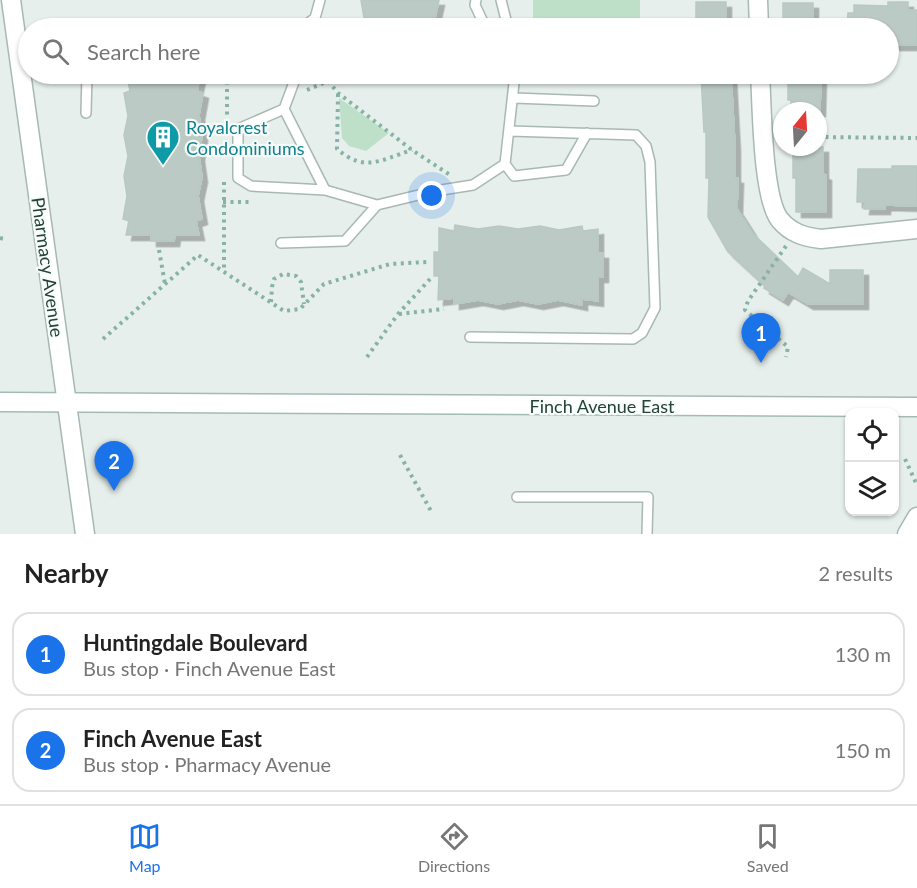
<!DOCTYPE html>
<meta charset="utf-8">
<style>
:root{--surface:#fff;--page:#f6f6f6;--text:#222;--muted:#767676;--line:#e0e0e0;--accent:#1a73e8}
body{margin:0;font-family:Lato,sans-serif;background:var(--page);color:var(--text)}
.controls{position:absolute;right:18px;bottom:18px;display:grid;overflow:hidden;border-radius:12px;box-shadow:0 2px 4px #0004}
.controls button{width:54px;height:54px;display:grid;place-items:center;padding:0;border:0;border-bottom:2px solid var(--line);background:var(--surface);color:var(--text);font:30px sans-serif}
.compass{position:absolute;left:773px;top:102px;width:54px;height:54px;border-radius:50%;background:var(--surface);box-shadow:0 2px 4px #0004;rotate:18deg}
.you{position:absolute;left:432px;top:196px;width:21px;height:21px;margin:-15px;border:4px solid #fff;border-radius:50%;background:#1a73e8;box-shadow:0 0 0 9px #1a73e833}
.badge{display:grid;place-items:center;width:39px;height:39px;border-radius:50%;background:var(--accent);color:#fff;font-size:20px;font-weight:700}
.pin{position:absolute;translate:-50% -50px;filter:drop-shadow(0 2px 3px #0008)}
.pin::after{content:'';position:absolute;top:32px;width:21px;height:18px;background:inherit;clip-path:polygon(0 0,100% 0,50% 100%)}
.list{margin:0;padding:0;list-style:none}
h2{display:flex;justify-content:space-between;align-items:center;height:78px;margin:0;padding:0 24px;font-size:26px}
h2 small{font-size:20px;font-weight:400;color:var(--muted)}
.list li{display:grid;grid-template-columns:39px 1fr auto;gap:18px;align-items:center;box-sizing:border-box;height:84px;margin:0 12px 12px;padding:0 12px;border:2px solid var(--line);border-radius:18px}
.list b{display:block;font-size:22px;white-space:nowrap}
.list p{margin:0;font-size:20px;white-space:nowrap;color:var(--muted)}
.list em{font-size:20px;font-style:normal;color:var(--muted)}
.icon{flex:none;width:33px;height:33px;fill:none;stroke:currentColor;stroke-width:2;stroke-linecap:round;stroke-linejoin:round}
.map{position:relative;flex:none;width:917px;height:534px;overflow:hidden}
.search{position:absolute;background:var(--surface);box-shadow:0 2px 4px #0004;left:18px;right:18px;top:18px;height:66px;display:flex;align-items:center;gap:15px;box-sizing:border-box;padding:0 21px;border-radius:33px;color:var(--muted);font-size:22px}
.sheet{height:270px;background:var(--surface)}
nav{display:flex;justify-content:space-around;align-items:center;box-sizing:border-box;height:84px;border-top:2px solid var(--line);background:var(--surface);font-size:16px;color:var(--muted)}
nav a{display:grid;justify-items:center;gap:3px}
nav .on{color:var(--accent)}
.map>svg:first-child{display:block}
</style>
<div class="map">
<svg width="917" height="534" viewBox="0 0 917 534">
<defs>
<filter id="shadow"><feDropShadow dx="5.5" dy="5.5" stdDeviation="0" flood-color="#0004"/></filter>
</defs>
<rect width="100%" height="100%" fill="#e6efeb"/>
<path fill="#bfe0c8" d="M533,0H640V28H533Z
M339,98L389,133L366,151L349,146L342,138Z"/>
<path fill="#bbcac4" stroke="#b8c9c2" stroke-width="1.5" filter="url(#shadow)" d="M361,0H439L435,18L437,28H362L364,18Z
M696,2H726V28H696Z
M888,2H908V10H917V45H888V28H847L848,13H854V5L888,6Z
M783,3H813V28H783Z
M152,74H176L175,76L200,77L197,91L203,93L199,115L202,136L199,156L202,177L198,196L202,219L196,221L199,235H175L174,241H151V235H126L129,221L123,219L127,196L124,176L128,156L124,135L128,116L124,93L130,91L127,76H152Z
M701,74H731L735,146V178H738L737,209L753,234L798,277L803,268L830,284V270H863V304H808L788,292L783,300L764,288L766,287L728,252L708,217L709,178H706V132H704Z
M788,74H821L820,111H791V100H788Z
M793,147H823V174L826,175V212H796V178H793Z
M892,166H917V206L885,205V209H864L865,202H857L858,169H892Z
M455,225L478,229L499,226L518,229L540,226L559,230L582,226L583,231L598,229V253H603V277H598V301L582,299V305L558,300L538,304L518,300L498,304L478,300L454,304V298L438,300L439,276H434V252H439V228L454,231Z"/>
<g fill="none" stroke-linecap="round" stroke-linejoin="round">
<defs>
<path id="service" d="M476,0L475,5L483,22L493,28
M501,0L508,28
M100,28L307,24L315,18L320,0
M514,98L594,101
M284,109L238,129V178L251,186L325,190L284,109L297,74
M86,113L87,74
M505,164L514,176L566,170L587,133
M377,205L435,191L473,185L505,164L515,74
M281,243L345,241L377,205L325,190
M470,337L633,339L642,333L655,308L650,162L646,146L636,135L510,131
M517,497H648L647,534"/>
<path id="minor" d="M758,0L759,28
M760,74C762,104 762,198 780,220C791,233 804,237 821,239L917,229
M907,534L917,517"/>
<path id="tertiary" d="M11,0L85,534"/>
<path id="secondary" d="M0,402L917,407"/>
</defs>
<use href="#service" stroke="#a8b8b2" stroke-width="12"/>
<use href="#minor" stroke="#a8b8b2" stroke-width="21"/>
<use href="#tertiary" stroke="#a8b8b2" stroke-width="21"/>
<use href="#secondary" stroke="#a4bbb3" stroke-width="21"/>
<path stroke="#86b3a5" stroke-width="4" stroke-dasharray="3 4.5" stroke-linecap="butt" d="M227,74V121
M328,81L338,93L412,150L450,175
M307,90L328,81L327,74
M338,94L337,149C365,173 380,160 412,150
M818,137L917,138
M224,182V271
M223,202H252
M0,238L4,239
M786,246L748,301L745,310L788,347L786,357
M159,250L165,284
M271,302L272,287L274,279L283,274L296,276L301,282L304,304
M399,314L444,309
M103,339L198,255L284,311L300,309L324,284L390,264L427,262
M367,357L398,314L431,278
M400,455L431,511
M905,459L917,485"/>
<use href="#service" stroke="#fff" stroke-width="9"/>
<use href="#minor" stroke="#fff" stroke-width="18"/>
<use href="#tertiary" stroke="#fff" stroke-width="18"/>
<use href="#secondary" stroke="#fff" stroke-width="18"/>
</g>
<defs>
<symbol id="building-pin" viewBox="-11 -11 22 30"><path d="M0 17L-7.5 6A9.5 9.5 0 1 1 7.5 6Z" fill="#0f9aa8" stroke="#f7fbf9"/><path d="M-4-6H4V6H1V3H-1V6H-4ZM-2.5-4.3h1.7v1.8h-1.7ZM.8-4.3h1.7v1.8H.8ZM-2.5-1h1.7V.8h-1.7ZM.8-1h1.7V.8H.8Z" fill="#fff"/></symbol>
</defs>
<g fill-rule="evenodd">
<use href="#building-pin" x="144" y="118" width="38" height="52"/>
</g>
<g text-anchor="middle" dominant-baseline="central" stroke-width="4.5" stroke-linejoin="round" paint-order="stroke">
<g font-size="18" fill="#0d838f" stroke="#f7fbf9" text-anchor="start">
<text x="186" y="127">Royalcrest<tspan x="186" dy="21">Condominiums</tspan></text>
</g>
<g font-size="18" fill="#24423a" stroke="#f7fbf9">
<text transform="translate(48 267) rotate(82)">Pharmacy Avenue</text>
<text x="602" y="406">Finch Avenue East</text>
</g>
</g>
</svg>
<div class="controls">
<button><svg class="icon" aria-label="locate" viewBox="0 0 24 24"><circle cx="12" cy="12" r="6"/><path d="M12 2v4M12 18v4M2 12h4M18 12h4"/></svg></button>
<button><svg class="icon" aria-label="layers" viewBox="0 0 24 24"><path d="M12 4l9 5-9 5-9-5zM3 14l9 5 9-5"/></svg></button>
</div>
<svg class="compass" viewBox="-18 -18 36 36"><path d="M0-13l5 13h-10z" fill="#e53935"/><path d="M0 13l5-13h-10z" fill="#767676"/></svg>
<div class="you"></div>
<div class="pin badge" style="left:761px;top:363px">1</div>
<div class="pin badge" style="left:114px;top:491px">2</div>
<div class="search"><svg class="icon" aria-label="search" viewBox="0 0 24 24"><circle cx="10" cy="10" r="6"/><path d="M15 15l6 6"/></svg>Search here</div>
</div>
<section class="sheet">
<h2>Nearby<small>2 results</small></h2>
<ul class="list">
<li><span class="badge">1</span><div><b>Huntingdale Boulevard</b><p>Bus stop · Finch Avenue East</p></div><em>130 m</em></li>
<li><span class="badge">2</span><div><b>Finch Avenue East</b><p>Bus stop · Pharmacy Avenue</p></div><em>150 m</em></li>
</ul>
</section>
<nav>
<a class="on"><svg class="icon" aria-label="map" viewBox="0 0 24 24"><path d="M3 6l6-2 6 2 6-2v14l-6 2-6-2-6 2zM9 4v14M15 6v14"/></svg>Map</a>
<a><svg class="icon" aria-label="directions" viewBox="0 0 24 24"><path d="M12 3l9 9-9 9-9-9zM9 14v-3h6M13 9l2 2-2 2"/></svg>Directions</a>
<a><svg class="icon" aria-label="saved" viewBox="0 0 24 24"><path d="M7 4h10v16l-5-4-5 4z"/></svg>Saved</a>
</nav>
